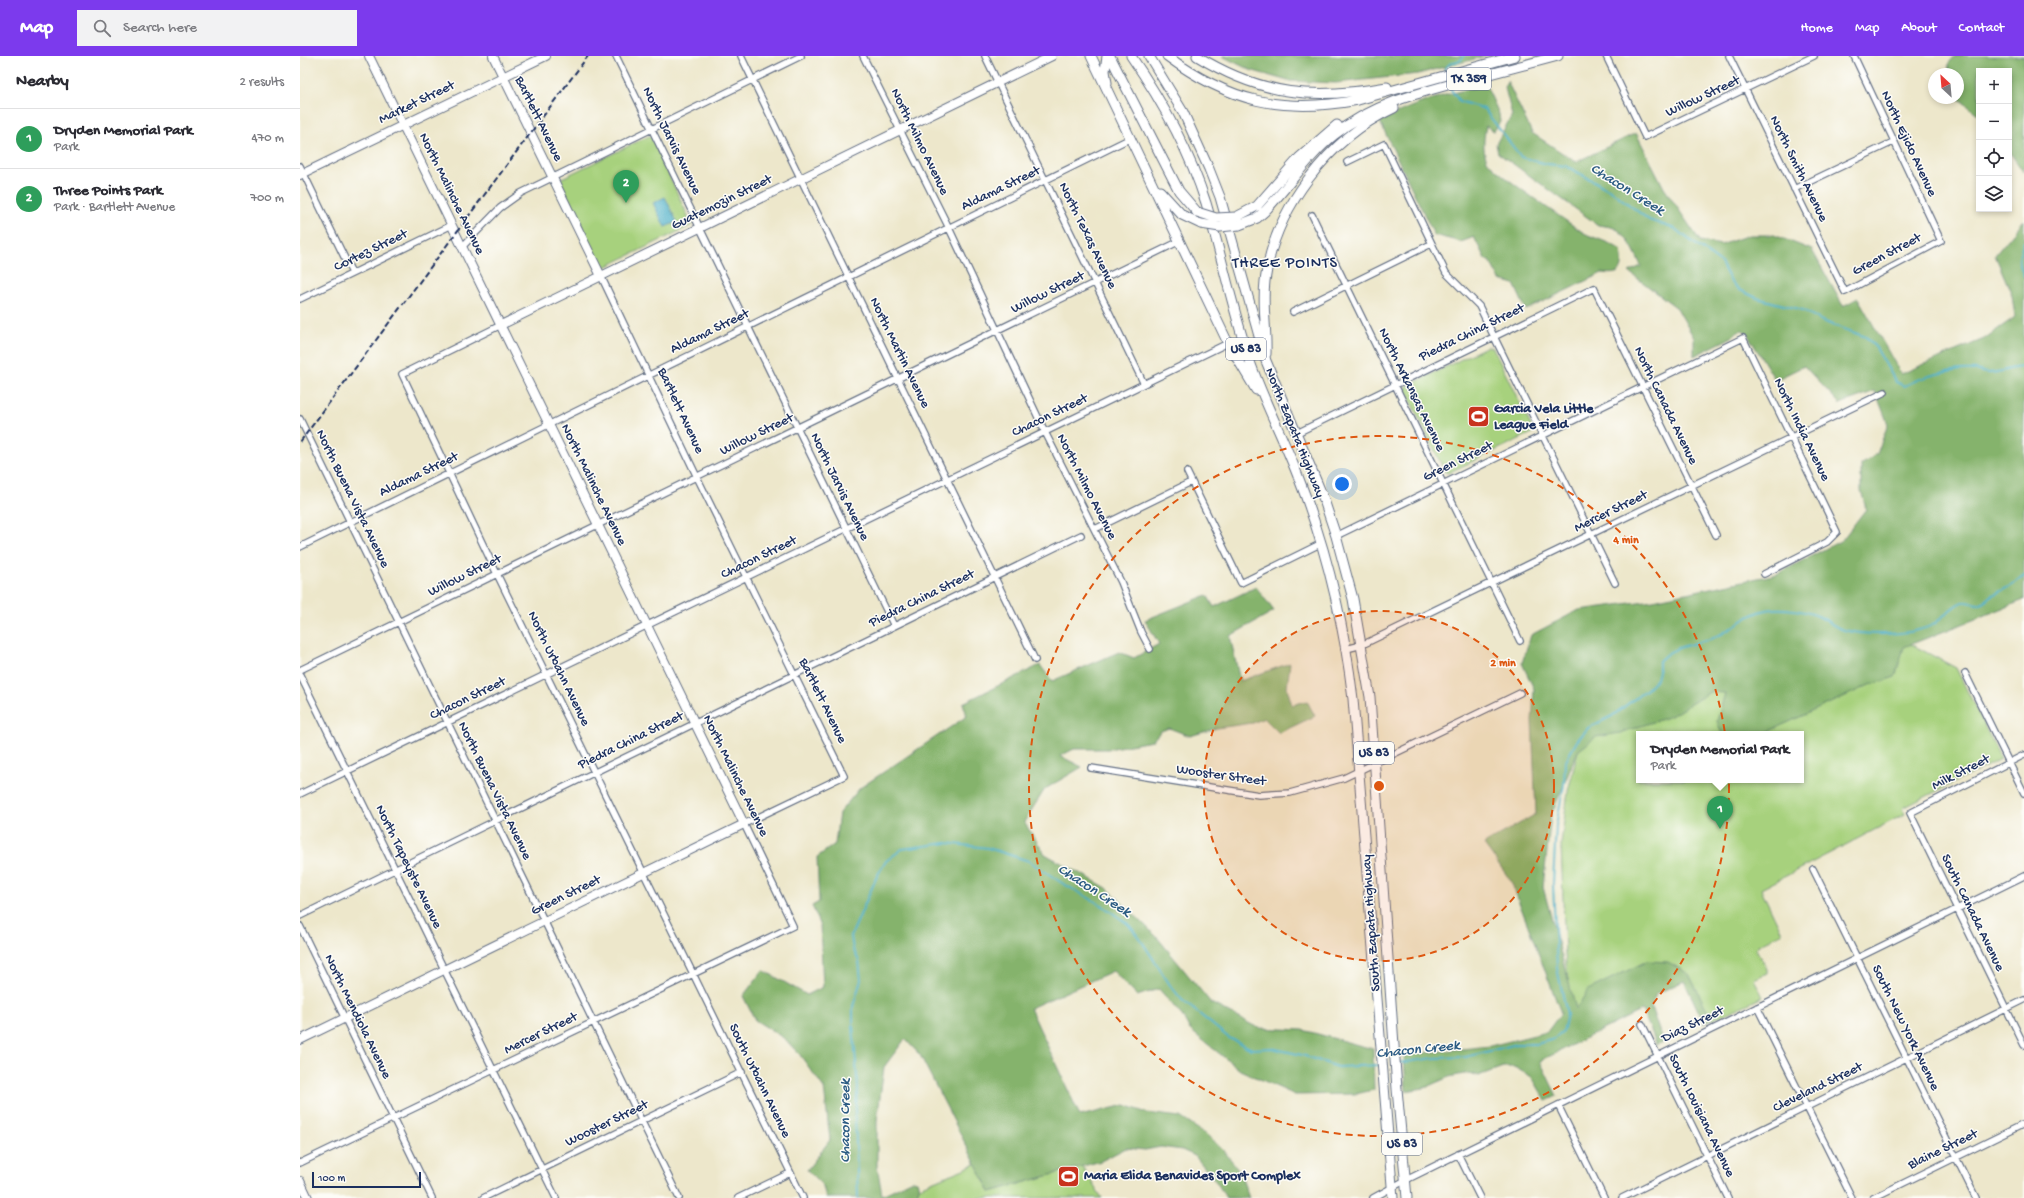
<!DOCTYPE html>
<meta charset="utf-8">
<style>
:root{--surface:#fff;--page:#f2f2f3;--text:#2b2b33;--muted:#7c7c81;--line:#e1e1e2;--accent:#7c3aed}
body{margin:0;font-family:"Gochi Hand",sans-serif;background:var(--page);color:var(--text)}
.controls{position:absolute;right:12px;top:12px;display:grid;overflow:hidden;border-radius:0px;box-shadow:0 2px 6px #0003}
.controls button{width:36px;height:36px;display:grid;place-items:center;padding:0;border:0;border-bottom:1px solid var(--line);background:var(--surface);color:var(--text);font:20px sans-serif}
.compass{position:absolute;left:1628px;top:12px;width:36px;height:36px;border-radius:50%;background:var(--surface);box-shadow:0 2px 6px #0003;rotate:334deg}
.scale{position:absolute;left:12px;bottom:10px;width:109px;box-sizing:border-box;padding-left:4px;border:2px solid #1b2f5e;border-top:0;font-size:11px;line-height:14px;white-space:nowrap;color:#1b2f5e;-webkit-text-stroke:3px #fdfcf7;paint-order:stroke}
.you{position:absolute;left:1042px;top:428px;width:14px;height:14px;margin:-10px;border:3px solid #fff;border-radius:50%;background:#1a73e8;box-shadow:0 0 0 6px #1a73e833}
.badge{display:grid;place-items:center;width:26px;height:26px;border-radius:50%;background:var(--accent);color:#fff;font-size:13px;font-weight:700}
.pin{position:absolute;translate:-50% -33px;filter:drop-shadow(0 1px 2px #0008)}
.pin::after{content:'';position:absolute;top:21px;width:14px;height:12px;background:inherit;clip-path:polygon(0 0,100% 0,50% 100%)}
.popup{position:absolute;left:1336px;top:675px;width:168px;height:52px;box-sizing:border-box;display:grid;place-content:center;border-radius:0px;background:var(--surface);filter:drop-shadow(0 1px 3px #0005);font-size:13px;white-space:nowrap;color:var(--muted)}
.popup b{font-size:15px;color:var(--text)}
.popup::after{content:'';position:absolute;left:50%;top:100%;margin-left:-8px;border:8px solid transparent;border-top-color:var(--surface)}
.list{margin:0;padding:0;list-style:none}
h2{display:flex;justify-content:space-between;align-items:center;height:52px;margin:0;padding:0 16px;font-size:17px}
h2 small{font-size:13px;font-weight:400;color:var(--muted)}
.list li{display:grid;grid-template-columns:26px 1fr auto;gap:12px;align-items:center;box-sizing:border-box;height:60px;padding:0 16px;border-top:1px solid var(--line)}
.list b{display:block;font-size:15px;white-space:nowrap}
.list p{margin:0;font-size:13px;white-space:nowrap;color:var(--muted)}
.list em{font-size:13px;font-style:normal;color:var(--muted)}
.icon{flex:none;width:22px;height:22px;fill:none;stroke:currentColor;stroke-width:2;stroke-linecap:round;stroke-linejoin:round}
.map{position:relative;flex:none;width:1724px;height:1142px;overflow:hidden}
header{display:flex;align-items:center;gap:24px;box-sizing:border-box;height:56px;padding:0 20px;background:var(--accent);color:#fff}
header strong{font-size:19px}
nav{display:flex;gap:22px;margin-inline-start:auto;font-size:14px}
.search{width:280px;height:36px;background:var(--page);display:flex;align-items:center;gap:10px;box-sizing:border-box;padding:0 14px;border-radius:0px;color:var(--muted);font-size:15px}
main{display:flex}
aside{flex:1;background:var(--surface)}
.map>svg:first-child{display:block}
</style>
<header>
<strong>Map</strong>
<div class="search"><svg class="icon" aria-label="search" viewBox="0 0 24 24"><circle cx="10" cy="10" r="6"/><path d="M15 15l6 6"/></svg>Search here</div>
<nav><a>Home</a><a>Map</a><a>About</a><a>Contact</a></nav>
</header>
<main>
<aside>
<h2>Nearby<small>2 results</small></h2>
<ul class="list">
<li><span class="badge" style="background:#2e9e5b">1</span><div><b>Dryden Memorial Park</b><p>Park</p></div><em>470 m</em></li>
<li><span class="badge" style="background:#2e9e5b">2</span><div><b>Three Points Park</b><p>Park · Bartlett Avenue</p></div><em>700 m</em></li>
</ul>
</aside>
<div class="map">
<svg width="1724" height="1142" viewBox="0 0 1724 1142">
<rect width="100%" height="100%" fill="#fdfcf7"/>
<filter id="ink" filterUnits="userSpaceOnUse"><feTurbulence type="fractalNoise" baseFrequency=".025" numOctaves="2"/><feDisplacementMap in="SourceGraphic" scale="8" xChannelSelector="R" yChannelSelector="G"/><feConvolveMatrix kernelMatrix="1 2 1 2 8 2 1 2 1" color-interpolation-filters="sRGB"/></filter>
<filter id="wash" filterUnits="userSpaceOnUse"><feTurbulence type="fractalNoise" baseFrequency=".012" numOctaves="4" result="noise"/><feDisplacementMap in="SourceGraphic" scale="16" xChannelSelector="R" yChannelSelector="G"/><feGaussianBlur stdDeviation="0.9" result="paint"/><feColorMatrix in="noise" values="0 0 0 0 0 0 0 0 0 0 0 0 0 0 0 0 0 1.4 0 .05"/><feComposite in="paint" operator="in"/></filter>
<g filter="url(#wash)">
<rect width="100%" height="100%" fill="#ede7cb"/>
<path fill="#a7d17d" stroke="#61806e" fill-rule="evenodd" d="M349,80L352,82L392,169L303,212L300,210L260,123Z
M1188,290L1193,292L1232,372V377L1148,417L1145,416L1105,334L1107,330Z
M1603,584L1656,612L1701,703L1603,752L1605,758L1461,833L1482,877L1460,888L1456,893L1467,913V917L1454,923L1463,941L1403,968L1389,922L1274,978L1265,899L1261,788L1268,735L1278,695L1291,677L1465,587ZM1339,678H1501V724H1339Z
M676,1108L690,1136L782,1110L802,1142H616L619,1131Z"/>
<path fill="#85b36c" stroke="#507165" d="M922,0H1186L1118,18L1036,27L988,25L950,14Z
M1655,0H1724V117L1709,95V15H1679V59L1658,42V18H1650L1648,8Z
M1207,25L1232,77L1276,106L1336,77L1364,132L1400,185L1421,189L1449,179H1474L1512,194L1543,250L1558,242L1601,318L1684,283L1715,261L1712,239L1695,199L1724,164V544L1604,591L1595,621L1567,630L1463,678H1422L1417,665L1425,637L1410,636L1371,660L1320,677L1296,681L1278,695L1251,759L1243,831L1276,953L1288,934L1347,905L1368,906L1389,918L1412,964L1404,967L1384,925L1356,938L1351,951L1363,986L1357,989L1342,954L1240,1005L1257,1040L1246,1045L1232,1021L1214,1011H1203L1178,1020L1169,1017L1149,1021L1124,1032L1106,1035L1104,999L1190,990L1247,976L1261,957L1211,825L1184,788L1236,758L1232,665L1234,633L1222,607L1231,579L1279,554L1353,544L1477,518L1542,484L1566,453L1561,434V409L1577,398L1588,368L1575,335L1540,348L1504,310L1475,324L1448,279L1443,274L1438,275L1432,281L1394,300V282L1377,252L1329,216L1341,210C1336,198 1327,177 1314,172C1309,170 1303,170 1298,169L1198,97L1196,88L1212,59L1205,32Z
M1186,29L1199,58L1200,66L1194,75L1186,70C1184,81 1182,93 1187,104C1192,115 1268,166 1284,177C1296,183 1310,186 1321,194C1324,213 1323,220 1302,217L1226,254L1214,228L1200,224L1190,206L1185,203L1174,181L1161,186L1134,179L1080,66C1112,47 1149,37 1186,29Z
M956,531L974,555L930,580L940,625L990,607L987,632L992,649L1007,645L1015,660L979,677L964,662L953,667L917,672L890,680L869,672L861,675L852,685L808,693H774L760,700L782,711L745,733L724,766L745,798L807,832L856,880L911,947L958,972L1003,974L1073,993L1074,1034L1055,1038L995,1039L940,1014L890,974L883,961L859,933L837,940L813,915L730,952L780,1060L825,1049L847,1057L880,1061L907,1079L924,1095L939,1114L949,1142H926L917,1127L895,1100L882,1094L861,1091L845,1094L826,1092L801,1105L690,1136L620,999L605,983L584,1011L577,1065V1109L582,1139L613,1124L617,1125L619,1131L616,1142H526L523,1130L507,1114L530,1084L524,1032L500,999L485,983L455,964L443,940L463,914L507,939L523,931L520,868L512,850L519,846L517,801L535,788L539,757L560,732L667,660L663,647L740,609L752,625L819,596L834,602L859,588L845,564L907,539L914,551Z"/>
<path fill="#48aec7" stroke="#326e92" d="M365,141L377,166L365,171L353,147Z"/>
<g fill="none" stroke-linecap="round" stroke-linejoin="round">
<path stroke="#48aec7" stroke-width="2" d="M1145,17V12L1151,7L1161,4L1164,0
M1150,32L1159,45L1184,53L1221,101L1247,108L1266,110L1310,134L1349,164L1375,173L1421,207L1431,226L1440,234L1457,242L1503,254L1522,265L1566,281L1576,292L1596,326L1605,330C1621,320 1656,312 1676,314C1680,315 1684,317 1688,317C1699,317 1711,311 1724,311
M1724,186C1718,199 1718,207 1724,220
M1098,1007L1134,1002L1166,1001L1217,988H1237L1254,983L1263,976L1267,958L1257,912L1253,828L1256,769L1264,729L1265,706L1277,685L1288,672L1312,660L1346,634L1357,623L1359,615V605C1373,589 1394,589 1413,582C1436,573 1446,556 1473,553C1488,552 1507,555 1520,561C1528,565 1536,572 1544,574C1567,580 1613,580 1634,568C1643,562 1652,549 1663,546C1669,545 1675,549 1681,548C1686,546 1689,541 1693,539C1705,533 1714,529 1724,520
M558,1142L555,1058L558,1032L553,970V950L561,924L559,905L553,893L551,880L577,820L586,805L602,793L646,787L688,792L729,805L762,827L803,850L828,868L841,884L870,929L882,944L929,982L952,993L971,992L1002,999L1038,1011L1079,1009"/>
</g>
</g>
<g filter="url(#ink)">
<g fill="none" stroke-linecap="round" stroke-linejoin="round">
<defs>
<path id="street" d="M316,0L594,570
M441,0L735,604
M563,0L649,172L745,376L821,526L841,576L850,593
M685,0L844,328
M1306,0L1345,81L1514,0
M1429,0L1545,236L1641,185L1554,0
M1047,106L1084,88L1146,217L1179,250L1315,527
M0,110L52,217
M1494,133L1593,86
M1012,159L1220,585
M163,190L200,152L221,137L501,0
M0,243L152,169
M993,256L1131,188
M201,269L102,318L197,518L503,1142
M0,363L379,1142
M997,377L1294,232L1416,479
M887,416L941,527L1022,487
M795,473L891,426
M1036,480L1443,282L1537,476L1527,486L1464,518
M0,491L831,82
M1046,593L1062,589L1585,336
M0,614L880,185
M1665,617L1724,737
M0,619L256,1142
M1724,699L1610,757L1724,989
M791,712L959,739L990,737L1044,722L1220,637
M0,738L928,287
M1513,813L1676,1142
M0,860L781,479
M0,870L132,1142
M1457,951L1552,1142
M1342,968L1428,1142
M1258,1049L1304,1142
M1158,1098L1180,1142
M0,1107L493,870L444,768L544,720L397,421L301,220
M183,1142L442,1016
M438,1142L490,1117
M1073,1142L1104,1125L1724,820
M1322,1142L1724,944
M1573,1142L1724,1068"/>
<path id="secondary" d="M193,0L301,220
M0,119L246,0
M201,269L752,0
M0,984L444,768L69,0
M0,1125L8,1142"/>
<path id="primary" d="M791,0L928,287L956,334
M807,0L805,15L807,27
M810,0L879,135L897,156
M831,0C862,45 889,94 906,147C921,198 932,251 949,303C963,344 984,383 999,423C1027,494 1044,568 1053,643L1093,1142
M849,0L883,56L909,113L920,141L966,305L1023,441L1036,480L1053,543L1070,641L1097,1033L1107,1142
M867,0C929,46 983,58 1058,44L1215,0
M897,0C962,40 1015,44 1087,31
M860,135L882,159L901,168
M936,161L957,150L999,102L1037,69
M939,169L957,162L965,155C989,130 1008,100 1034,79C1072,48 1121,36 1167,24C1198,16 1228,8 1258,0
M966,298C967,273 962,250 965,225C974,153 1029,82 1094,52"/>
</defs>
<use href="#street" stroke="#646f84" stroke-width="8"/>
<use href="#secondary" stroke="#646f84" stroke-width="10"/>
<use href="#primary" stroke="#646f84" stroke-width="11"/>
<use href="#street" stroke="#fff" stroke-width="5.5"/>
<use href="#secondary" stroke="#fff" stroke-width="8"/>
<use href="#primary" stroke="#fff" stroke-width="9"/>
<path stroke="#1b2f5e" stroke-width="2" stroke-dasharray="6 3" stroke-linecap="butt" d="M0,386L288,0"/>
<defs>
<path id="primary-bridge" d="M897,156L916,162L936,161
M901,168L920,171L939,169"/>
</defs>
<use href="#primary-bridge" stroke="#646f84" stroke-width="11" stroke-linecap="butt"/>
<use href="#primary-bridge" stroke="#fff" stroke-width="9"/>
</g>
</g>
<circle cx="1079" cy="730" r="175" fill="#de5710" fill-opacity=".12"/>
<g fill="none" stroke="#de5710" stroke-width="2" stroke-dasharray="7 5">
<circle cx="1079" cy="730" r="175"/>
<circle cx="1079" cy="730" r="350"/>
</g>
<defs>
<symbol id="stadium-square" viewBox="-11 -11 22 22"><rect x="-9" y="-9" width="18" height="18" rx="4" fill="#c8321e" stroke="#fdfcf7"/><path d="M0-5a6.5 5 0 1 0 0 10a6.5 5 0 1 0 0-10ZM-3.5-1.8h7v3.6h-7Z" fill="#fff"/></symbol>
</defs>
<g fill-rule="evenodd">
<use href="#stadium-square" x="1166" y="348" width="25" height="25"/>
<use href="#stadium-square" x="756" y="1108" width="25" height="25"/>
</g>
<g text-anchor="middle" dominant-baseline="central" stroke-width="3" stroke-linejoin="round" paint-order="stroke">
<g fill="#fdfcf7" stroke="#5f6c8c" stroke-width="1">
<rect x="1147" y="12" width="44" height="22" rx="3"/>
<rect x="926" y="282" width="40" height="22" rx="3"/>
<rect x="1054" y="686" width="40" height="22" rx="3"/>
<rect x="1082" y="1077" width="40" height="22" rx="3"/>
</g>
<g font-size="13" font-weight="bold" fill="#1b2f5e">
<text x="1169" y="23">TX 359</text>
<text x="946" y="293">US 83</text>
<text x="1074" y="697">US 83</text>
<text x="1102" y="1088">US 83</text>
</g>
<g font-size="14" fill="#1b2f5e" stroke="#fdfcf7">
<text transform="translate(1403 41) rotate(-25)">Willow Street</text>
<text transform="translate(117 47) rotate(-26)">Market Street</text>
<text transform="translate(238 63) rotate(64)">Bartlett Avenue</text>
<text transform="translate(371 85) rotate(64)">North Jarvis Avenue</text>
<text transform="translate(619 86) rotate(64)">North Milmo Avenue</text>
<text transform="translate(1608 88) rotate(65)">North Ejido Avenue</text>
<text transform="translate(1498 113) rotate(64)">North Smith Avenue</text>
<text transform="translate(701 133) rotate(-26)">Aldama Street</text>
<text transform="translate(151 138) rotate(64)">North Malinche Avenue</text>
<text transform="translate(422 147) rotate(-26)">Guatemozin Street</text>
<text transform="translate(787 180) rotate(64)">North Texas Avenue</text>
<text transform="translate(71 195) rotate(-26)">Cortez Street</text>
<text transform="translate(1587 199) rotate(-28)">Green Street</text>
<text transform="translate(748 237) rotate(-26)">Willow Street</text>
<text transform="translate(410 276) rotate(-26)">Aldama Street</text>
<text transform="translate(1172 277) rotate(-26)">Piedra China Street</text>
<text transform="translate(599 297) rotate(64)">North Martin Avenue</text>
<text transform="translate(1111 334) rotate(64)">North Arkansas Avenue</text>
<text transform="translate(1365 350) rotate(64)">North Canada Avenue</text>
<text transform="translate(380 355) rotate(65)">Bartlett Avenue</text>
<text transform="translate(750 360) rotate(-26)">Chacon Street</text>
<text transform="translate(1501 374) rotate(64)">North India Avenue</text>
<text transform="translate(994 377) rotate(68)">North Zapata Highway</text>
<text transform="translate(457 379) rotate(-26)">Willow Street</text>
<text transform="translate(1158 406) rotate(-26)">Green Street</text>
<text transform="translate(119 419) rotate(-26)">Aldama Street</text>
<text transform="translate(293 429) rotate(64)">North Malinche Avenue</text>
<text transform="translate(539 431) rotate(64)">North Jarvis Avenue</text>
<text transform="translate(786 431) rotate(63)">North Milmo Avenue</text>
<text transform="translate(52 443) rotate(64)">North Buena Vista Avenue</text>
<text transform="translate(1311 456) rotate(-26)">Mercer Street</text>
<text transform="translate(459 502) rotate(-26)">Chacon Street</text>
<text transform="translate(165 520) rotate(-26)">Willow Street</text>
<text transform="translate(622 543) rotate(-26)">Piedra China Street</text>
<text transform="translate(258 613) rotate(64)">North Urbahn Avenue</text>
<text transform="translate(168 643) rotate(-26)">Chacon Street</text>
<text transform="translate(522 645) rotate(64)">Bartlett Avenue</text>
<text transform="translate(331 685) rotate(-26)">Piedra China Street</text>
<text transform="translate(1661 717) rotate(-27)">Milk Street</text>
<text transform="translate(435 720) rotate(64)">North Malinche Avenue</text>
<text transform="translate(921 720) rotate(8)">Wooster Street</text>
<text transform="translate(194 735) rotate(64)">North Buena Vista Avenue</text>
<text transform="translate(108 811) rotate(64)">North Tapeyste Avenue</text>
<text transform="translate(266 840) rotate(-26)">Green Street</text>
<text transform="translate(1672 857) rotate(64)">South Canada Avenue</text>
<text transform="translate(1072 867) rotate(-94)">South Zapata Highway</text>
<text transform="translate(57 961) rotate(64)">North Mendiola Avenue</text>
<text transform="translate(1393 969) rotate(-26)">Diaz Street</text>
<text transform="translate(1605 972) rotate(64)">South New York Avenue</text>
<text transform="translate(241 978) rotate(-26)">Mercer Street</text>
<text transform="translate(459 1025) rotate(64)">South Urbahn Avenue</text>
<text transform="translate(1518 1032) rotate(-26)">Cleveland Street</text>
<text transform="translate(1401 1060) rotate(64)">South Louisiana Avenue</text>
<text transform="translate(307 1068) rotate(-26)">Wooster Street</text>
<text transform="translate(1643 1094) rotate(-26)">Blaine Street</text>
</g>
<g font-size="14" font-weight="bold" fill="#1b2f5e" stroke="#fdfcf7" text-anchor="start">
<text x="1194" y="353">Garcia Vela Little<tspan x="1194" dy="16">League Field</tspan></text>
<text x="784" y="1120">Maria Elida Benavides Sport Complex</text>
</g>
<g font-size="15" font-style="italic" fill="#2b5b83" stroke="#fdfcf7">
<text transform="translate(1327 134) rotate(32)">Chacon Creek</text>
<text transform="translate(794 835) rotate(33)">Chacon Creek</text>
<text transform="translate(1118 994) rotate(-6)">Chacon Creek</text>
<text transform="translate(546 1065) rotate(-90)">Chacon Creek</text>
</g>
<g font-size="16" letter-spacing="1" fill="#1b2f5e" stroke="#fdfcf7">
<text x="985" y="208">THREE POINTS</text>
</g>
</g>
<circle cx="1079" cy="730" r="6" fill="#de5710" stroke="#fdfcf7" stroke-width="2"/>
<g font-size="12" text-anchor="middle" font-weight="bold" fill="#de5710" stroke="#fdfcf7" stroke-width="3" stroke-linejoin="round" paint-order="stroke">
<text x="1326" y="487">4 min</text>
<text x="1203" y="610">2 min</text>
</g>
</svg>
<div class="controls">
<button>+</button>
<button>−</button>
<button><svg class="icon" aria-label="locate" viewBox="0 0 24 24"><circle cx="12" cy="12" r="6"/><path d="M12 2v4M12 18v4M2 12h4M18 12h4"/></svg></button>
<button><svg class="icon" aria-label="layers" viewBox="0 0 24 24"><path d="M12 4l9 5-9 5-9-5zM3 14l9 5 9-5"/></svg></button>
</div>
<svg class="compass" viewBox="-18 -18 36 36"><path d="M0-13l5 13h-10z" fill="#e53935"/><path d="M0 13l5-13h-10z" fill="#7c7c81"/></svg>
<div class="scale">100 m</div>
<div class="you"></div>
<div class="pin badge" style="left:1420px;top:773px;background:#2e9e5b">1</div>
<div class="popup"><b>Dryden Memorial Park</b>Park</div>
<div class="pin badge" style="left:326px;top:147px;background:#2e9e5b">2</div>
</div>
</main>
